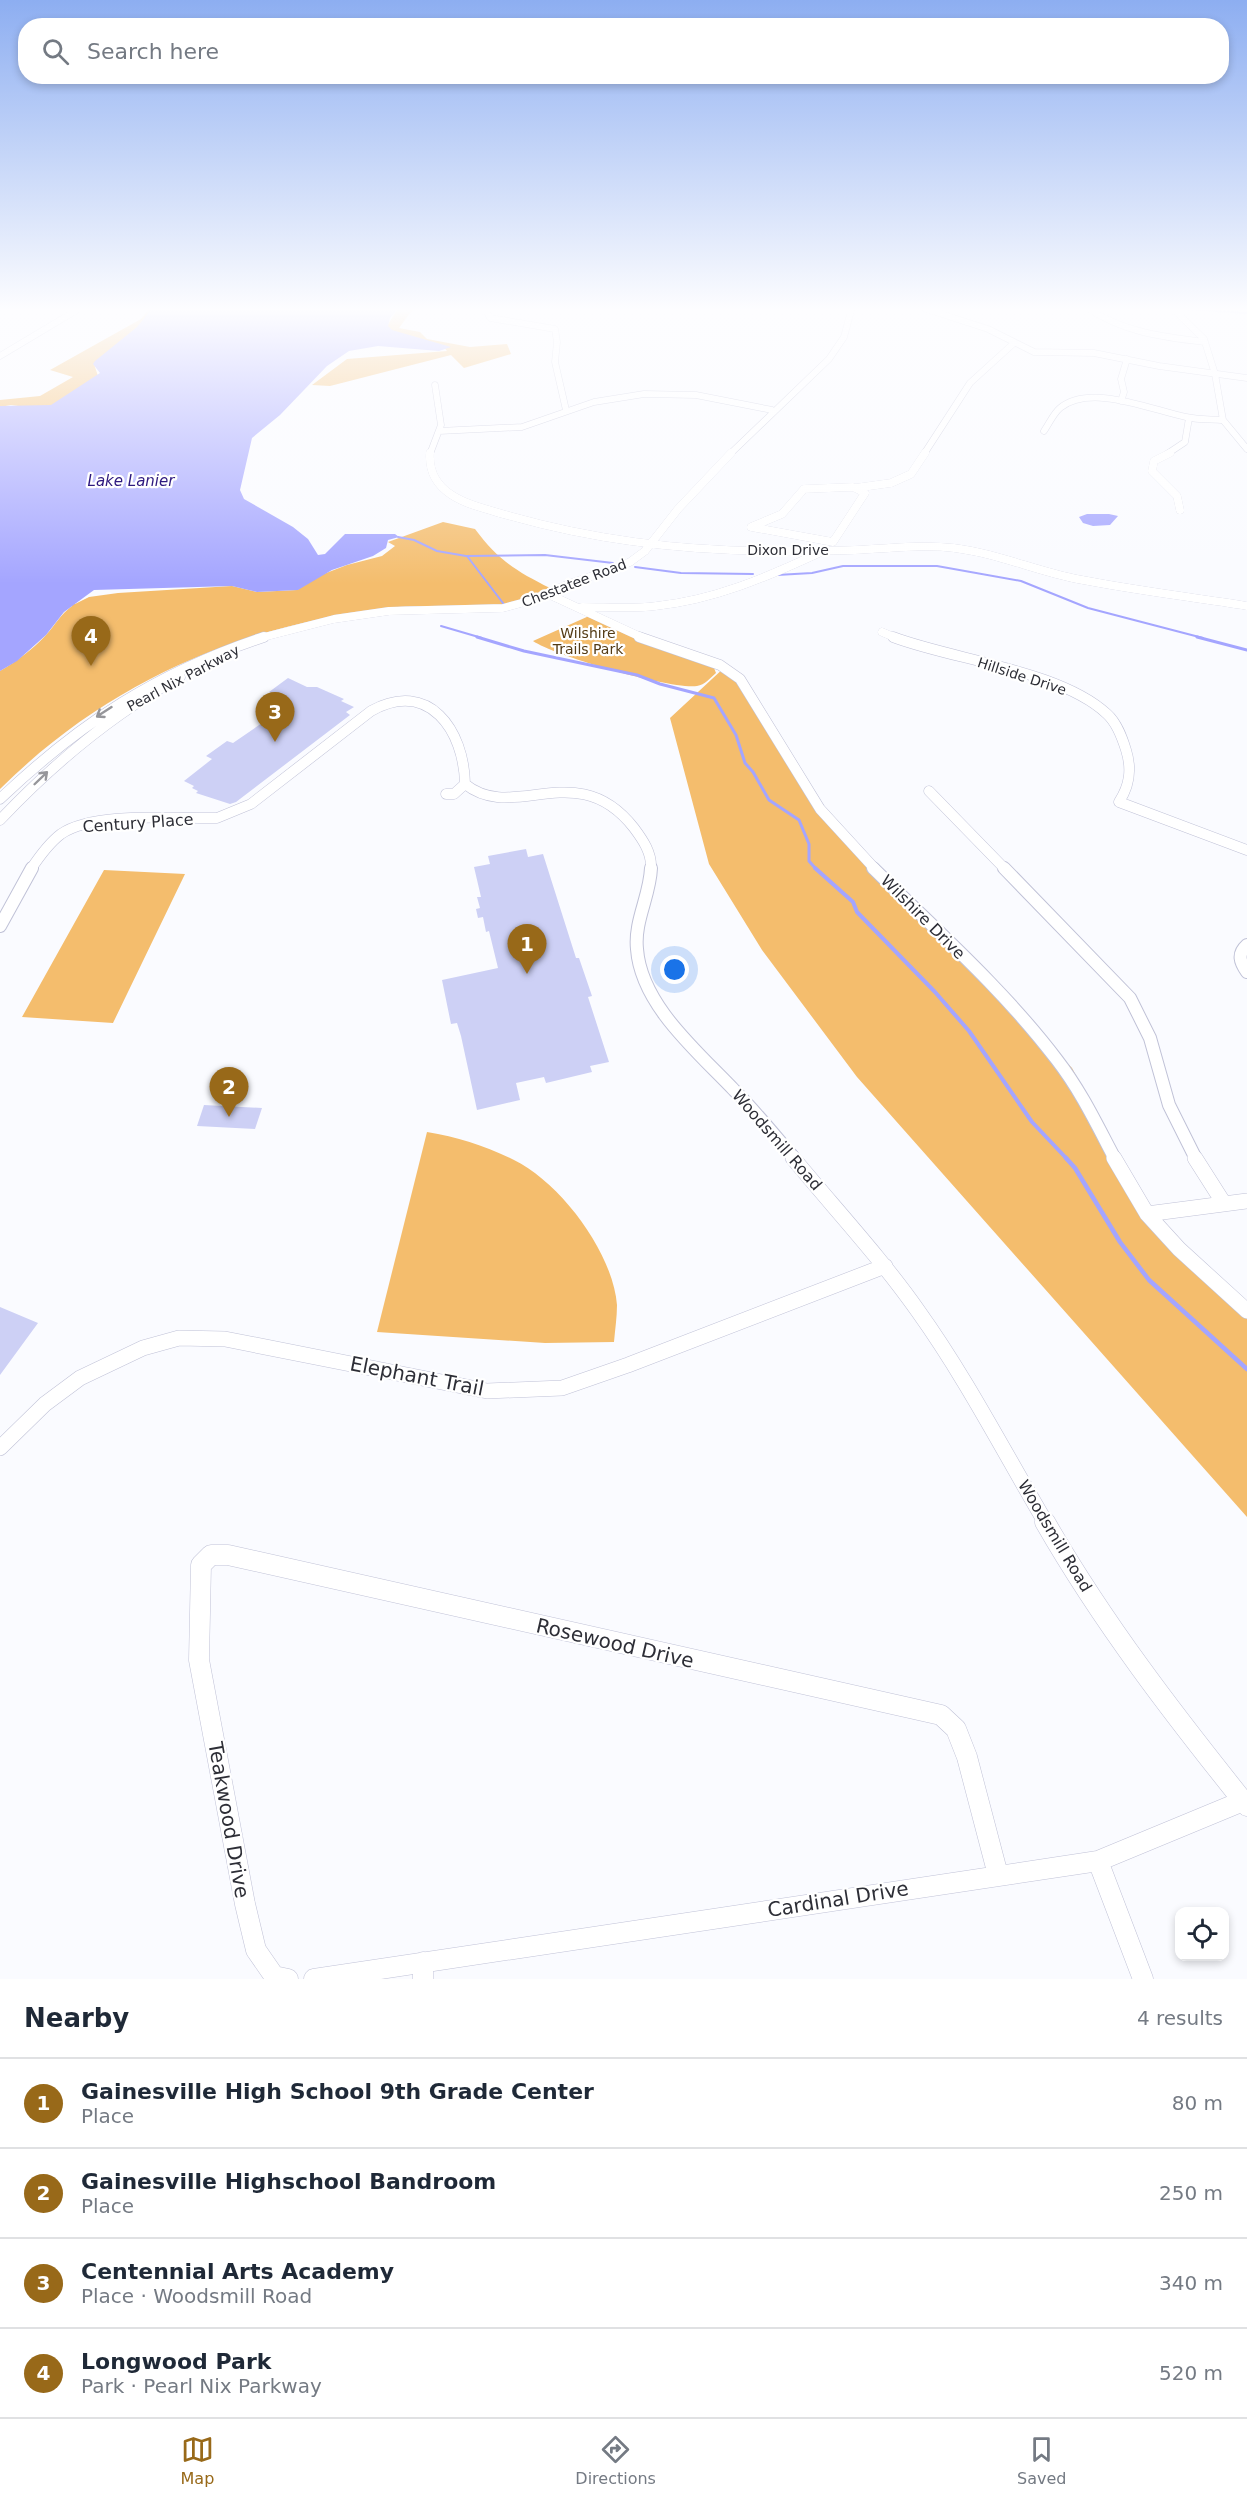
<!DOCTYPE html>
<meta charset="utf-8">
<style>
:root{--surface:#fff;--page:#f2f2f3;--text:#1f2937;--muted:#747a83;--line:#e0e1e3;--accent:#986919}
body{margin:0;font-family:"DejaVu Sans",sans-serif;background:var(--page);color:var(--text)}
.controls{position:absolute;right:18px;bottom:18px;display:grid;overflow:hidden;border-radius:12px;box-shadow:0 3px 9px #0003}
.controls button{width:54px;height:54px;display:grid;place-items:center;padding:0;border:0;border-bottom:2px solid var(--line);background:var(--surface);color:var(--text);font:30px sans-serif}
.you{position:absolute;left:675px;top:970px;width:21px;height:21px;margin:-15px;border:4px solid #fff;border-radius:50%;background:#1a73e8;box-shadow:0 0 0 9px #1a73e833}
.badge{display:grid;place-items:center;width:39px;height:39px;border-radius:50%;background:var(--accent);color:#fff;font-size:20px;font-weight:700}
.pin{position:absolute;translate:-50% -50px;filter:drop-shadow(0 2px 3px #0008)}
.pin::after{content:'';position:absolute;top:32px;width:21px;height:18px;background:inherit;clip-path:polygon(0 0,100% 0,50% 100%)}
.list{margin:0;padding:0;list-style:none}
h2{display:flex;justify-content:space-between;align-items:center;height:78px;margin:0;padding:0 24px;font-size:26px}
h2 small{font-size:20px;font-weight:400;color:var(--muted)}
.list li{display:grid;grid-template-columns:39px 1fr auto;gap:18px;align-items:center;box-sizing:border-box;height:90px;padding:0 24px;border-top:2px solid var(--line)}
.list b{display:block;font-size:22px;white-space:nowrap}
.list p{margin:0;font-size:20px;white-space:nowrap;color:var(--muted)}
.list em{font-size:20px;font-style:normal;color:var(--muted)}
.icon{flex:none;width:33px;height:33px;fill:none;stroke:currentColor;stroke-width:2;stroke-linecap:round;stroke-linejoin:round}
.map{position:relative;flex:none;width:1247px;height:1979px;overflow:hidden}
.search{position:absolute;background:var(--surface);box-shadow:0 3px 9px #0003;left:18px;right:18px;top:18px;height:66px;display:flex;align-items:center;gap:15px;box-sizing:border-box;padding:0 21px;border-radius:24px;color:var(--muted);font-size:22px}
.sheet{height:438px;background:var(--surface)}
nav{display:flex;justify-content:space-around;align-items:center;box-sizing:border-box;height:84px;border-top:2px solid var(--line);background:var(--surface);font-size:16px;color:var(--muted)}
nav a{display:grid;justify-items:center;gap:3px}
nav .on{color:var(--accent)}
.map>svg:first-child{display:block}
</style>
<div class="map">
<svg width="1247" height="1979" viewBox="0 0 1247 1979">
<rect width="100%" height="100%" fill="#fafbff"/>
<path fill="#f4bd6d" d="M151,307H164L94,364L98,376L48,410L11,405L0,407V400L40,396L73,377L50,370L141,319Z
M399,307H418L410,313L399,328L420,332L427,339L470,347L507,344L511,354L464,368L451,355L330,386L312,385L347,359L447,351L443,346L392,334L387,326Z
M443,522L475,529C498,560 516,571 550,588C532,596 514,604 494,606C459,609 424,604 389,608C239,626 108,682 0,789V671C17,661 33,649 46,635C55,625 61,614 72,606L53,600L75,604L89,597L118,593L232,586L257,592L297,590L321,575L347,565L382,556L395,546L388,542Z
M589,616L714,668L716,673C710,678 705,685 697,686C672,690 555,656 533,641Z
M726,666L801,781L877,873L1072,1068L1143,1204L1247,1314V1517L857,1077L762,950L709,864L670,718Z
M104,870L185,874L113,1023L22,1017Z
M427,1132C458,1137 486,1146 514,1160C561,1183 613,1253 617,1305C617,1317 615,1330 614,1342L545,1343L377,1332Z"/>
<path fill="#a4a5ff" d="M153,307H399L390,318L388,326L392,330L451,347L439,351L378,346L349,351L327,366L280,415L252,438L240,490L244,499L293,527L308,539L318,555L325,554L345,534H395L399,537L388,540L386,548L373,556L332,570L298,590L257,592L232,586L94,590L64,612L46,635L17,661L0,671V406L51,405L100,373L93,364L95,361L137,327Z
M1087,514H1109L1118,516L1110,525L1093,526L1083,523L1079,517Z"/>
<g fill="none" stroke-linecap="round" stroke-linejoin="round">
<path stroke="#a4a5ff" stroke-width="2" d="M1155,307L1247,313
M398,537L414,540L437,551L466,556L545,555L613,563
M467,556L506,607
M635,567L681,573L753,574
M777,575L812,573L843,566H937L1021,581L1088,608L1203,638
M441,626L482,638"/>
<path stroke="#a4a5ff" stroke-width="3" d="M477,637L524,651L637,675L660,684L714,698L736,735L745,763L753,772L769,800L799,820L809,844V861L816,869
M1197,637L1247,650"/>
<path stroke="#a4a5ff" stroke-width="4" d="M815,868L853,902L857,912L935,992L969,1031L1032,1122L1067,1159"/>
<path stroke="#a4a5ff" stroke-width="4.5" d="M1066,1158L1075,1168L1120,1242L1149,1280L1247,1369"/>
</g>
<path fill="#cdd0f5" d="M288,678L307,687H317L344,699L341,701L354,707L346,712L350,715L236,802L230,804L196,793L198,791L192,788L194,786L184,781L212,759L206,756L227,741L233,743L291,703L269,692Z
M526,849L528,857L543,854L576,958H579L592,996L588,997L609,1062L590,1066L592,1072L546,1083L544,1077L516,1083L520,1100L477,1110L461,1036L457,1023L451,1024L442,980L498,968L489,931L486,932L483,917L478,918L476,909L480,908L477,897H481L474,867L490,864L488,856Z
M204,1105L262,1108L255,1129L197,1126Z
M0,1307L38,1323L0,1375Z"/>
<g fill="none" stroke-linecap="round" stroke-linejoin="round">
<defs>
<path id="minor-far5" d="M489,307L487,312L490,318L555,329L557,342L555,362L566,410
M920,307L988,329L1034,352L1094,353L1159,366L1247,378
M1086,307C1122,332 1162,337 1205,342
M1171,307L1204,339L1215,374L1223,420L1247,449
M0,356L82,307
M1121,401L1124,392L1121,379L1127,359
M439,431L522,427L594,402L644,394L696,395L772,410
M1044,431C1049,424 1053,414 1060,408C1091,383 1151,410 1186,417C1198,420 1211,419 1223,420
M430,454L441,425L435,385
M730,454L829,359L844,337L852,307
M924,454L970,383L1014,343
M1167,454L1185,442L1189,418"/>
<path id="minor-far4" d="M430,453C427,498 476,506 510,516C595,540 685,551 774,551C801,551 828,551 855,550C888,549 921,544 954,548C996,553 1036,571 1077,579C1133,590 1191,597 1247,606
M1170,453L1154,461L1152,471L1177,496L1180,510
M853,487L865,493L833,542L751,527L782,514L804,489Z
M855,488L891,483L911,474L925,453
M548,594L643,638
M582,607C607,607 632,609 656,606C714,600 767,577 819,553
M882,632L896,638
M260,638L334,619L389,611L503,608L529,601L571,583L616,568L630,562L645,551L678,509L731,453"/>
<path id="minor-far3" d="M639,637L720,665L740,679L820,809L875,869
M893,637C953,660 1060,670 1107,714C1117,723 1122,737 1126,750C1132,769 1130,785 1119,802L1247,850
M929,791L1005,869
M446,794H454L465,784
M0,799C81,722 158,672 264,637
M0,820C54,763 111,715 180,677
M31,869C39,857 49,843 61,834C95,811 176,819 217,818L251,804L371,711C429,679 464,730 465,784C514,824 577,755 634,828C643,840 652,853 651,869"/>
<path id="minor-far2" d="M651,868C650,896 634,921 637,949C641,1005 698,1052 734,1090C756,1112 775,1136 795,1159
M873,868C936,930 1004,990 1057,1060C1081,1091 1097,1125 1115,1159
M1004,868L1130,998L1150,1038L1169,1105L1196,1159
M0,926L32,868
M1247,945C1237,954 1240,962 1247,972"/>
<path id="minor-far1" d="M793,1158C835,1209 880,1257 918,1311C966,1378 1004,1452 1046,1523
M1114,1158L1147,1214L1179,1249L1247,1311
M1195,1158L1223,1202
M1147,1214L1247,1201
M0,1448L45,1404L80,1378L143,1348L179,1338L225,1339L487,1391L562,1388L628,1365L885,1266"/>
<path id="minor" d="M1045,1522C1103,1623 1174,1715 1247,1806
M1098,1861L1143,1979
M423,1962V1979
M288,1979L274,1976L256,1950L245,1904L199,1660L201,1565L211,1555H228L941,1715L956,1729L967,1757L998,1875
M314,1979L1098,1861L1243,1801"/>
</defs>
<use href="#minor-far5" stroke="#c0c2d7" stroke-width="7"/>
<use href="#minor-far4" stroke="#c0c2d7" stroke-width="8"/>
<use href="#minor-far3" stroke="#c0c2d7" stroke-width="11"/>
<use href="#minor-far2" stroke="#c0c2d7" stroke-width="14"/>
<use href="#minor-far1" stroke="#c0c2d7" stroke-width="16"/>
<use href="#minor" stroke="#c0c2d7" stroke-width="21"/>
<use href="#minor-far5" stroke="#fff" stroke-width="6"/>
<use href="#minor-far4" stroke="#fff" stroke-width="8"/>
<use href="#minor-far3" stroke="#fff" stroke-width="10"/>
<use href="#minor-far2" stroke="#fff" stroke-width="12"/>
<use href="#minor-far1" stroke="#fff" stroke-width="15"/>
<use href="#minor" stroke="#fff" stroke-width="20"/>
</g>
<defs><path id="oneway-shaft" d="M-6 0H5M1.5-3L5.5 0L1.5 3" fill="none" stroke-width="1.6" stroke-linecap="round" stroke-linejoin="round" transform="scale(1.5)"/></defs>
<g stroke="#96969a">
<use href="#oneway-shaft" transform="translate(104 712) rotate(147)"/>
<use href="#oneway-shaft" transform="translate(41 778) rotate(-44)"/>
</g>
<linearGradient id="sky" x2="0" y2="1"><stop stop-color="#8daef1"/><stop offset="0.53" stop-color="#fdfdff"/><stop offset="1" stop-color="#fdfdff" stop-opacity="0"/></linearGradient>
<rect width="1247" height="584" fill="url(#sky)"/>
<g text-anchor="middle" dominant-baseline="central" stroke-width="4.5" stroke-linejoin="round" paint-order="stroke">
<g font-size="14" fill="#2d2e36" stroke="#fff">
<text x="788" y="550">Dixon Drive</text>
<text transform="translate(574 583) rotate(-21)">Chestatee Road</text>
<text transform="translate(1022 676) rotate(18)">Hillside Drive</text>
<text transform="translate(183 678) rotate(-28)">Pearl Nix Parkway</text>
</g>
<g font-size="14" fill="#543b15" stroke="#fff">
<text x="588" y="633">Wilshire<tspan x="588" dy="16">Trails Park</tspan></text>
</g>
<g font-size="15" font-style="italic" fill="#2e197f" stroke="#fff">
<text x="131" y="481">Lake Lanier</text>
</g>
<g font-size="16" fill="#2d2e36" stroke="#fff">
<text transform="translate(138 823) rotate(-4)">Century Place</text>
<text transform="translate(923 917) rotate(45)">Wilshire Drive</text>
<text transform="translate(777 1140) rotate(49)">Woodsmill Road</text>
<text transform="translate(1055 1536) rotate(59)">Woodsmill Road</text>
</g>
<g font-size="20" fill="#2d2e36" stroke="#fff">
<text transform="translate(417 1376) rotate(11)">Elephant Trail</text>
<text transform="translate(615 1643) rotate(13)">Rosewood Drive</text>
<text transform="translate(229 1820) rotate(80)">Teakwood Drive</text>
<text transform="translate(838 1899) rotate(-9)">Cardinal Drive</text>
</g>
</g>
</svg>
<div class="controls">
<button><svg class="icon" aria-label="locate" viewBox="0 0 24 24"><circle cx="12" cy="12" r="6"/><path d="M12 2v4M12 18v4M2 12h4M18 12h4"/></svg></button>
</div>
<div class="you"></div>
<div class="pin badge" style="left:527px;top:974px">1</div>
<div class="pin badge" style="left:229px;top:1117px">2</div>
<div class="pin badge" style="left:275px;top:742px">3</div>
<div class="pin badge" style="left:91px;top:666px">4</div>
<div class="search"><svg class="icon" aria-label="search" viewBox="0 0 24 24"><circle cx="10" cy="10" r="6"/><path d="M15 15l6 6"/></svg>Search here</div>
</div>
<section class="sheet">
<h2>Nearby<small>4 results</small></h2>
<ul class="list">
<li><span class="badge">1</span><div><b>Gainesville High School 9th Grade Center</b><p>Place</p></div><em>80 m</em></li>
<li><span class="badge">2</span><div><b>Gainesville Highschool Bandroom</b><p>Place</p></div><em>250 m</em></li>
<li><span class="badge">3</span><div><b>Centennial Arts Academy</b><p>Place · Woodsmill Road</p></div><em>340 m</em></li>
<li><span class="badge">4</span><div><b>Longwood Park</b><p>Park · Pearl Nix Parkway</p></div><em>520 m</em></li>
</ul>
</section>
<nav>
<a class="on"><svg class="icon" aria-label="map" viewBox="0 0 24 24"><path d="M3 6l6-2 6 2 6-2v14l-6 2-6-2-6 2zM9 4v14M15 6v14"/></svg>Map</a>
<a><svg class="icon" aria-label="directions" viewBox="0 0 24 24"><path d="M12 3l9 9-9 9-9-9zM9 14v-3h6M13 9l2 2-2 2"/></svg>Directions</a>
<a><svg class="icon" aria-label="saved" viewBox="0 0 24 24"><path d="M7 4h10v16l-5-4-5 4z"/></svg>Saved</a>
</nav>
